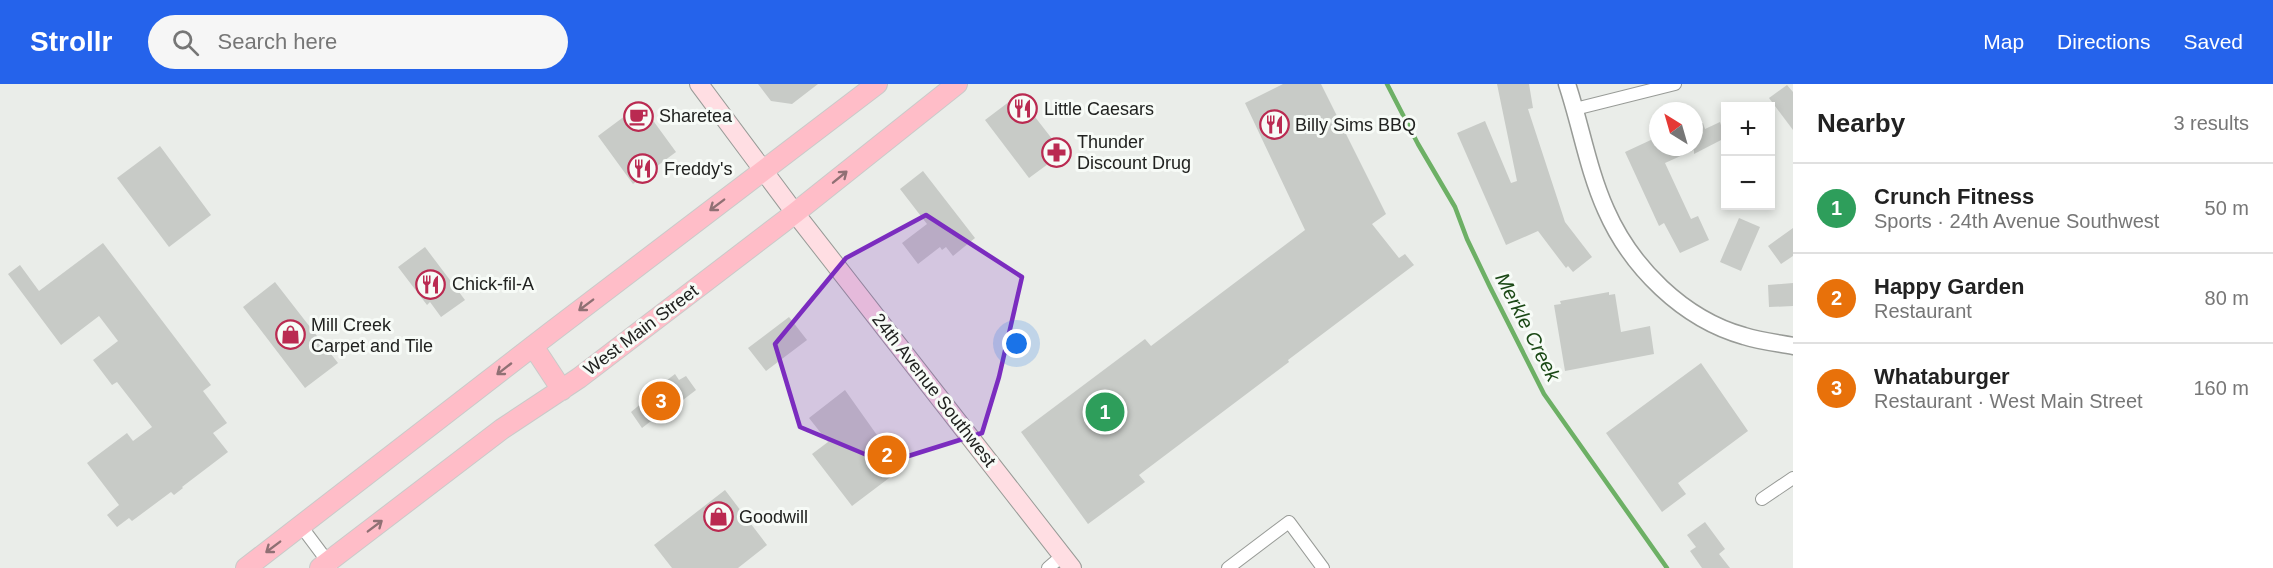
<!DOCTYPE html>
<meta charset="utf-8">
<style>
:root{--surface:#fff;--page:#f6f6f6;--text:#222;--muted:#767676;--line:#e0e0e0;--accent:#2563eb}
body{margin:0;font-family:Helvetica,sans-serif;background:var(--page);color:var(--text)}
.controls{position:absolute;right:18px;top:18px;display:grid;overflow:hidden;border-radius:0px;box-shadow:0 3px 9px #0003}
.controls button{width:54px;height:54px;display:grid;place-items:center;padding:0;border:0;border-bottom:2px solid var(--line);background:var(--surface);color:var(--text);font:30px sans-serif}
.compass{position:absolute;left:1649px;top:18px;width:54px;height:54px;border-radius:50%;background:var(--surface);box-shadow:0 3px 9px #0003;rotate:323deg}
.you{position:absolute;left:1017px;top:260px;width:21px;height:21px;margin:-15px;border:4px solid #fff;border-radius:50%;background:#1a73e8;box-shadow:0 0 0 9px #1a73e833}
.badge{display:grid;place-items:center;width:39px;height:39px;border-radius:50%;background:var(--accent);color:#fff;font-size:20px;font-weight:700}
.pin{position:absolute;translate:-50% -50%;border:3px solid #fff;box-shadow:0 2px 6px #0006}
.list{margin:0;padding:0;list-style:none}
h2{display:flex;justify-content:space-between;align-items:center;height:78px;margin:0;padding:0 24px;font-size:26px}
h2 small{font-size:20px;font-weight:400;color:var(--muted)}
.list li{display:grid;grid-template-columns:39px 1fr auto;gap:18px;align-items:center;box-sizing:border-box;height:90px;padding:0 24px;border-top:2px solid var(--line)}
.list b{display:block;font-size:22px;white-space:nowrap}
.list p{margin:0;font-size:20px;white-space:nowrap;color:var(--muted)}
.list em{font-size:20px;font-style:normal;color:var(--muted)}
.icon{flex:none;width:33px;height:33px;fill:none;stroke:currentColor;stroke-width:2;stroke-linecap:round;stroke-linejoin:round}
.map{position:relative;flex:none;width:1793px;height:484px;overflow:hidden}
header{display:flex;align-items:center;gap:36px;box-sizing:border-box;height:84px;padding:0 30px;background:var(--accent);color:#fff}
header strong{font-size:28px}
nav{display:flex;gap:33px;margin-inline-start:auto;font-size:21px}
.search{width:420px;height:54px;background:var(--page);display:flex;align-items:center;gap:15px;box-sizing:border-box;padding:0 21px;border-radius:33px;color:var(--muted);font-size:22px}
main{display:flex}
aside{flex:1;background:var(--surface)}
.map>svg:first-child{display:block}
</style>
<header>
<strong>Strollr</strong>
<div class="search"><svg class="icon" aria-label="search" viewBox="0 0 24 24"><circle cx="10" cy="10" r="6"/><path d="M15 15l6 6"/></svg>Search here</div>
<nav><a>Map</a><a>Directions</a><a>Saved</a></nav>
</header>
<main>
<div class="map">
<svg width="1793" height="484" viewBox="0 0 1793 484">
<rect width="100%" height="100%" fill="#eaede9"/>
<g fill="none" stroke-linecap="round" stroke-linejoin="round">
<path stroke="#6db065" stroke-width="4.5" d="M1387,0L1418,60L1455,123L1467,155L1490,203L1544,310L1667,484"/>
</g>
<path fill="#c8cbc7" d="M758,0H818L792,20L771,17Z
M1283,0H1321L1386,130L1372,140L1399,174L1405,170L1414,181L1288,276L1289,278L1139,391L1145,398L1088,440L1021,348L1145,255L1151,262L1305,146L1245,19Z
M1497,0H1529L1533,24L1528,25L1565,138L1592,173L1573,188L1568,182L1566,184L1538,147L1506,161L1457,49L1485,37L1511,99L1517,97Z
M1787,1L1793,8V46L1769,14Z
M1018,11L1063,69L1029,94L985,36Z
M641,20L676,68L633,100L598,52Z
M1720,38L1725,54L1694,70V66L1665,79L1691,135L1698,132L1709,156L1680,169L1664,139L1659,142L1625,68L1653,55L1657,63H1694V43L1703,39L1705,45Z
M160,62L211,131L169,163L117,94Z
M923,87L975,154L953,172L946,163L942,166L940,163L918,180L902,159L927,140L900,105Z
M1739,134L1760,143L1741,187L1720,178Z
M1793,144V172L1781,180L1768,162Z
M103,159L211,301L203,307L227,339L213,349L228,368L182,403L183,404L174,411L171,408L132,437L129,434L117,443L107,431L119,421L87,379L127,349L133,357L152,343L117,298L112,301L93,276L118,257L99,232L61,261L8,190L20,181L39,207Z
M425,163L465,216L441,233L430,218L427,221L398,183Z
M275,198L338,279L305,304L243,223Z
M1793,199V222L1769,223L1768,201Z
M1609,208V211L1615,210L1621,248L1650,242L1654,270L1565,287L1554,221L1561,220L1560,217Z
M789,233L807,256L766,287L748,264Z
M1701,279L1748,347L1678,399L1686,410L1662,428L1606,349Z
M675,290L679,296L686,292L696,306L662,332L660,330L642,344L631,328L643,318L641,316Z
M845,306L901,385L852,422L812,370L828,358L809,334Z
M725,406L767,461L738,484H672L654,461Z
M1705,438L1725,465L1719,470L1730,484H1702L1690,467L1696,463L1687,451Z"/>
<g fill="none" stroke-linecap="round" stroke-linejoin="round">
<defs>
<path id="minor" d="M1575,25L1675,0
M1762,415L1793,394
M301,442L331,482
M1048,484L1063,471
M1228,484L1289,438L1323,484"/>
<path id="tertiary" d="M1567,0C1581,42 1588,86 1606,126C1631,183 1683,235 1744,252C1760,257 1777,259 1793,262"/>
<path id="secondary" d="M699,0L795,129L1072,484"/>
<path id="primary" d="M533,262L562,306
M246,484L550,249L877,0
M320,484L502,345L579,294L795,129L957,0"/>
</defs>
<use href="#minor" stroke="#989b97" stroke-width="14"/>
<use href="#tertiary" stroke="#989b97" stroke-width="19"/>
<use href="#secondary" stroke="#989b97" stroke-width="20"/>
<use href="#primary" stroke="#cacac9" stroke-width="22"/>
<use href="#minor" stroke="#fff" stroke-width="12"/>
<use href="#tertiary" stroke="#fff" stroke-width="16"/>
<use href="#secondary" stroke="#ffdee3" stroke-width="18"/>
<use href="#primary" stroke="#ffbdc8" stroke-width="20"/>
</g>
<defs><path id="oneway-shaft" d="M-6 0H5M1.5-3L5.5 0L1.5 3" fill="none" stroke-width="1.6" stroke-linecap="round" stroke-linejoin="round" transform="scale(1.5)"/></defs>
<g stroke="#907074">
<use href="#oneway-shaft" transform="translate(840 93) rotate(-39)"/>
<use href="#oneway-shaft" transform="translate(717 121) rotate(143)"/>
<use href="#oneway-shaft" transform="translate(586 221) rotate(143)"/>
<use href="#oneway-shaft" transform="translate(504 285) rotate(142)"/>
<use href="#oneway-shaft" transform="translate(375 442) rotate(-37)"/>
<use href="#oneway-shaft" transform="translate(273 463) rotate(143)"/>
</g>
<path fill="#7b2cbf" fill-opacity="0.2" stroke="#7b2cbf" stroke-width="4.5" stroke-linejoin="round" d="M926,131L1022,193L999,293L982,349L886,379L800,343L775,260L846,174Z"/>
<defs>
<symbol id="restaurant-ring" viewBox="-11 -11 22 22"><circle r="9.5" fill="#f7fbf7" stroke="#ba2a51" stroke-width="1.5"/><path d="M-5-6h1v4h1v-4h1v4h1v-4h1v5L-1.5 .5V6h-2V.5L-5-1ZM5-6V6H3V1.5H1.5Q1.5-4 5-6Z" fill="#ba2a51"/></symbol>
<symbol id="cafe-ring" viewBox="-11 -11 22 22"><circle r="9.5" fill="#f7fbf7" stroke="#ba2a51" stroke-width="1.5"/><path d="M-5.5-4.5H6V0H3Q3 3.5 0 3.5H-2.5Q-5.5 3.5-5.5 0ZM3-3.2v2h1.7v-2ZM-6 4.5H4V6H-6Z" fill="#ba2a51"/></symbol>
<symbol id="pharmacy-ring" viewBox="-11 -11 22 22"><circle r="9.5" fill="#f7fbf7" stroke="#ba2a51" stroke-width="1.5"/><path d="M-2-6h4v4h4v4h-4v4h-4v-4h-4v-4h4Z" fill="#ba2a51"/></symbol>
<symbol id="shop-ring" viewBox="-11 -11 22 22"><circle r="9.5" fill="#f7fbf7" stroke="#ba2a51" stroke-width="1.5"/><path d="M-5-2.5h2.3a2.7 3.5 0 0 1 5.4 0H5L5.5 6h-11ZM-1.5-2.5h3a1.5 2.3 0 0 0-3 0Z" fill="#ba2a51"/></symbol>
</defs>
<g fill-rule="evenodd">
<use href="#restaurant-ring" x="1006" y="8" width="33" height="33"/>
<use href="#cafe-ring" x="622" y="16" width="33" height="33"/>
<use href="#restaurant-ring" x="1258" y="24" width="33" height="33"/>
<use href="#pharmacy-ring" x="1040" y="52" width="33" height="33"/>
<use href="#restaurant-ring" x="626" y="68" width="33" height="33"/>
<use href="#restaurant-ring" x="414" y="184" width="33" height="33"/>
<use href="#shop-ring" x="274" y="234" width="33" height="33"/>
<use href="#shop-ring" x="702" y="416" width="33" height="33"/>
</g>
<g text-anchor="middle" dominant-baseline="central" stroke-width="6" stroke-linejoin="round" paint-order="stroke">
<g font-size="18" fill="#212220" stroke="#f7fbf7" text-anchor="start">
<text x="1044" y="25">Little Caesars</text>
<text x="659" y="32">Sharetea</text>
<text x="1295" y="41">Billy Sims BBQ</text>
<text x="1077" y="58">Thunder<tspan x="1077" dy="21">Discount Drug</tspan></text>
<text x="664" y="85">Freddy's</text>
<text x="452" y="200">Chick-fil-A</text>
<text x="311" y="241">Mill Creek<tspan x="311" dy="21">Carpet and Tile</tspan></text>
<text x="739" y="433">Goodwill</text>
</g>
<g font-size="18" fill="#212220" stroke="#f7fbf7">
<text transform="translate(641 246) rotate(-37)">West Main Street</text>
<text transform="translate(934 306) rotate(52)">24th Avenue Southwest</text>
</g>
<g font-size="20" font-style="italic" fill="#1a4815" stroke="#f7fbf7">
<text transform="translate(1528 243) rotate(63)">Merkle Creek</text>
</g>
</g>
</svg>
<div class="controls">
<button>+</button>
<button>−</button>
</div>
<svg class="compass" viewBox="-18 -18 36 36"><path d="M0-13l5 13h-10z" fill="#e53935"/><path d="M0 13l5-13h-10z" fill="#767676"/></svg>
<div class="you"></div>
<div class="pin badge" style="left:1105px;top:328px;background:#2e9e5b">1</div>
<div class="pin badge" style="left:887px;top:371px;background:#e8710a">2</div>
<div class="pin badge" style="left:661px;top:317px;background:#e8710a">3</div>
</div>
<aside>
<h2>Nearby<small>3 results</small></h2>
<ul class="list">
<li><span class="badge" style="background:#2e9e5b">1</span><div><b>Crunch Fitness</b><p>Sports · 24th Avenue Southwest</p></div><em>50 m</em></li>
<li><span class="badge" style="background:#e8710a">2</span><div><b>Happy Garden</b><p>Restaurant</p></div><em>80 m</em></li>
<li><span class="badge" style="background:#e8710a">3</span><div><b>Whataburger</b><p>Restaurant · West Main Street</p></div><em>160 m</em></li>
</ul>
</aside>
</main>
